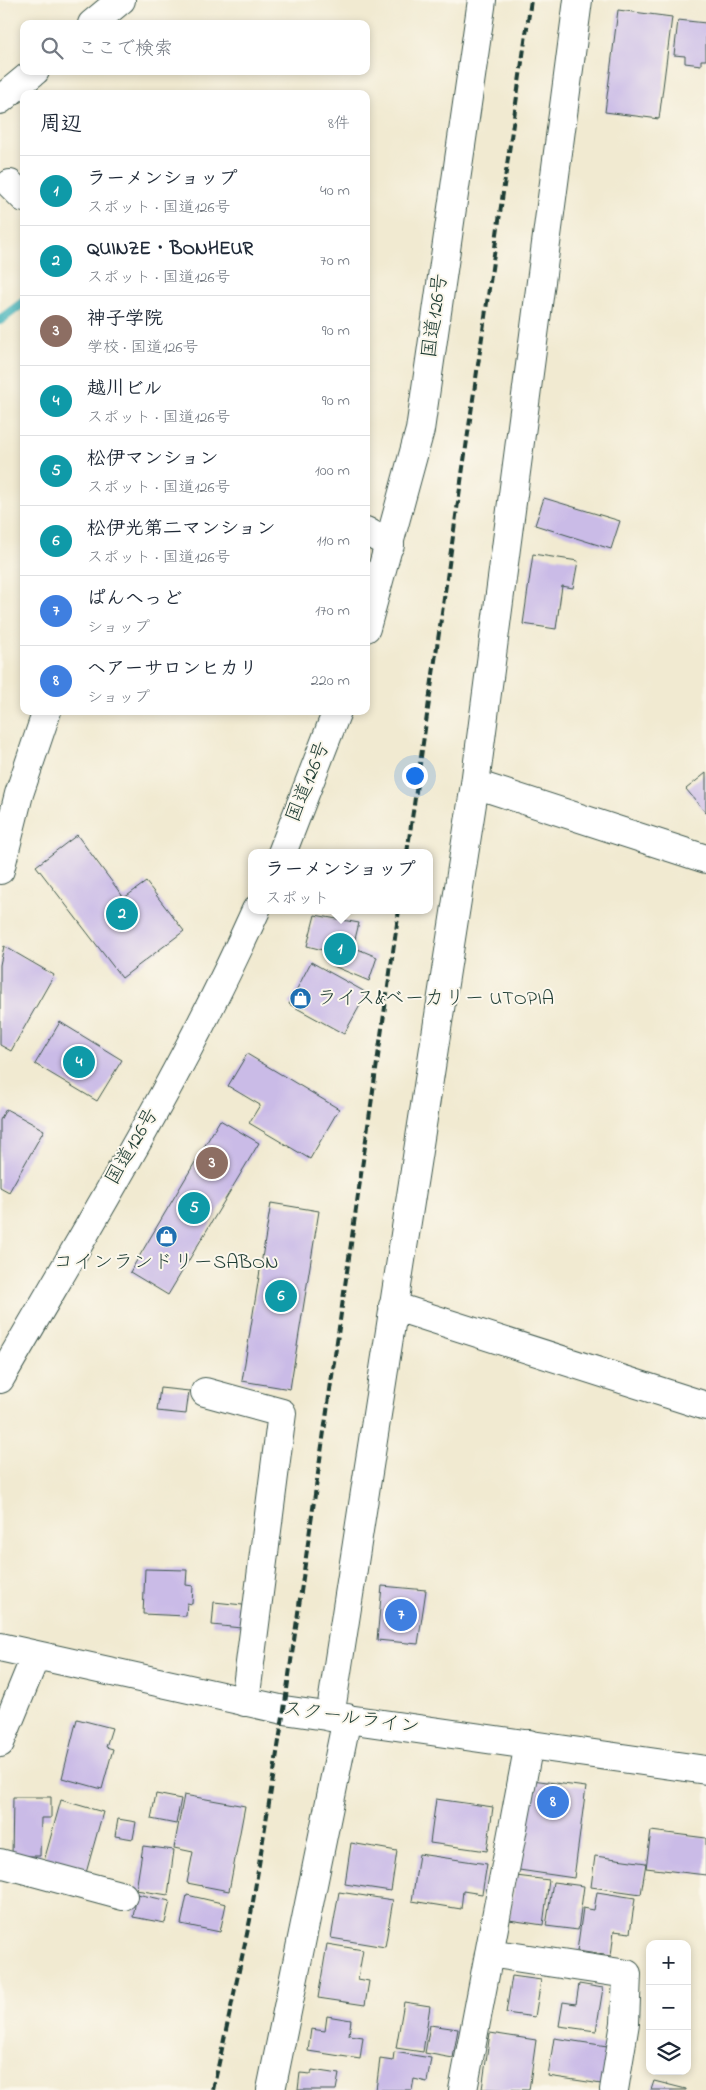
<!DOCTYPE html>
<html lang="ja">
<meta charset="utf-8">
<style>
:root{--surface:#fff;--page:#f6f6f7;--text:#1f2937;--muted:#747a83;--line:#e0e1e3;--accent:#0f766e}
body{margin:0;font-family:"Indie Flower","Klee One",sans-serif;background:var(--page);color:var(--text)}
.controls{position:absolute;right:15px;bottom:15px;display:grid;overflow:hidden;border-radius:10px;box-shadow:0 2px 8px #0003}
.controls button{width:45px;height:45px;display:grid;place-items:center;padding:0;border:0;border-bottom:1px solid var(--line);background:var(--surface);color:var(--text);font:25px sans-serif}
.you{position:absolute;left:414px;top:775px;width:18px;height:18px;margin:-12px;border:4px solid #fff;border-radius:50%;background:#1a73e8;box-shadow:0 0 0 8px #1a73e833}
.badge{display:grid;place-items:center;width:32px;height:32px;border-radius:50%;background:var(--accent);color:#fff;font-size:16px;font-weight:700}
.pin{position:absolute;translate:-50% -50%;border:2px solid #fff;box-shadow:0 1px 5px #0006}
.popup{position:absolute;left:248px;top:849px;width:185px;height:65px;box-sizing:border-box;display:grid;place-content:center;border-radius:10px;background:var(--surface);filter:drop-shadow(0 1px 4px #0005);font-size:16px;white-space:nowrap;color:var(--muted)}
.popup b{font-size:19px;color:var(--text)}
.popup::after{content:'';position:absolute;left:50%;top:100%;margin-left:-10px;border:10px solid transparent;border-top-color:var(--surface)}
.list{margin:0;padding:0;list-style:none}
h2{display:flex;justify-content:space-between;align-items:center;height:65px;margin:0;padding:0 20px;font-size:21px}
h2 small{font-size:16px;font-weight:400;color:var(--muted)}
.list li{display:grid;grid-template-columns:32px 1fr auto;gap:15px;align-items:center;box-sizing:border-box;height:70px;padding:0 20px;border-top:1px solid var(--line)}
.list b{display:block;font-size:19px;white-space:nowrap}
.list p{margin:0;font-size:16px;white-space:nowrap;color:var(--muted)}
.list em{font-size:16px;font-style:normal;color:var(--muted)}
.icon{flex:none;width:28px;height:28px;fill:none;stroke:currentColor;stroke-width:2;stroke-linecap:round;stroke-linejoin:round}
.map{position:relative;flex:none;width:706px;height:2090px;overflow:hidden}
.search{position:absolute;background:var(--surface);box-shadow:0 2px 8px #0003;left:20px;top:20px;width:350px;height:55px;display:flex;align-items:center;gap:12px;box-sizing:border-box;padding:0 18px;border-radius:10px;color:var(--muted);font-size:19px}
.panel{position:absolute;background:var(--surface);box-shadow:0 2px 8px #0003;left:20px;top:90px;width:350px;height:625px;border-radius:10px}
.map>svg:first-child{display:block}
</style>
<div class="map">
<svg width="706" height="2090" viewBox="0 0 706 2090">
<rect width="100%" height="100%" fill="#fbf7ec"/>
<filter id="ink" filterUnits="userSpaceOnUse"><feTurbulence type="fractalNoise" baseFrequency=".02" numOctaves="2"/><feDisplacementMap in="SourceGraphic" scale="10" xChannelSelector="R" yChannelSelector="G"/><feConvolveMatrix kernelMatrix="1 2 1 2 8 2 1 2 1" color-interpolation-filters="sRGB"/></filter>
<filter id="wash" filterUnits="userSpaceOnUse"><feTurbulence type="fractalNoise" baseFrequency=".0096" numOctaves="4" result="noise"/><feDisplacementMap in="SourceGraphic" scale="20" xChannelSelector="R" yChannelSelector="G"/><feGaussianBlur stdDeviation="1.12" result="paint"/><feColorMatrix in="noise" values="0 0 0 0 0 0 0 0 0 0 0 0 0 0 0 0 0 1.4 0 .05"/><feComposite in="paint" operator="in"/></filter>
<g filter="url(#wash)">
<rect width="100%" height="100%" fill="#f1ead1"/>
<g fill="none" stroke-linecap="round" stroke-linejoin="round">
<path stroke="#42b2b9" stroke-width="10" d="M0,320L24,302"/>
</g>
<g id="blocks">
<path fill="#cabbe7" d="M618,10L672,17L659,119L605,112Z
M678,20L706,23V60H701V65L685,63V56L674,55Z
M544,498L620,521L611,549L535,525Z
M533,554L578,561L573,588L562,586L556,629L523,624Z
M706,773V813L686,789Z
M77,835L124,898L146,882L184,931L122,978L36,866Z
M315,915L359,923L353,947L377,957L369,981L331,965V952L307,946Z
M4,946L54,975L11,1051L0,1045V965Z
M311,962L367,993L344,1034L289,1004Z
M60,1022L122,1060L97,1101L35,1064Z
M247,1054L339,1109L310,1159L249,1123L260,1105L228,1086Z
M6,1109L44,1130L9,1192L0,1187V1120Z
M220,1120L259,1143L168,1295L130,1272Z
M271,1203L319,1211L290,1389L242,1381Z
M160,1388L189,1391L186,1414L157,1411Z
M145,1569L187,1570L186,1585L193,1586L192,1604L187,1603L186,1616L143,1614Z
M382,1586L426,1590L418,1644L377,1640Z
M214,1602L243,1605L241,1628L212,1625Z
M77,1719L112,1728L106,1747L113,1749L102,1789L62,1778Z
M532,1780L586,1787L574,1878L519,1870Z
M156,1794L181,1799L176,1824L151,1819Z
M184,1795L245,1806L229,1891L187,1883L193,1852L174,1848Z
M13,1797H51V1818H41L40,1856H12Z
M436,1799L493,1807L487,1851L430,1843Z
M61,1800L103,1812L86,1873L44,1861Z
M118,1819L136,1822L133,1839L115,1836Z
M651,1831L706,1838V1875L646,1868Z
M351,1843L397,1851L391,1891L345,1884Z
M143,1846L174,1850L168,1895L136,1890Z
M419,1854L487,1864L482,1894L463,1891L461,1909L412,1901Z
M595,1856L646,1863L641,1894L591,1887Z
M516,1876L549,1880L543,1925L509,1920Z
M553,1882L584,1886L578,1930L546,1926Z
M339,1892L393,1900L385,1947L331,1938Z
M597,1892L635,1898L630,1933L614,1931L611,1956L577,1951L583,1908L594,1910Z
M137,1894L170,1901L165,1923L133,1917Z
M187,1895L226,1904L220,1932L181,1924Z
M327,1944L363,1950L358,1979L369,1981L365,2005L318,1998Z
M512,1976L541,1980L535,2017L506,2013Z
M579,1984L603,1988L596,2031L559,2026L563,2002L576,2004Z
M404,2002L430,2006L423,2052L396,2048Z
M327,2016L351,2020L349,2035L363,2037L360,2059L308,2051L311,2029L325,2031Z
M430,2025L458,2029L453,2058L425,2053Z
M490,2033L536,2040L529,2090L482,2089Z
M554,2038L614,2047L608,2085L548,2076Z
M394,2052L431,2058L427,2082L414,2079L412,2090H376L380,2059L393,2061Z
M312,2070L339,2074L336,2090H298L300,2073L311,2074Z
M654,2081L686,2089V2090H651Z"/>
</g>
</g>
<g filter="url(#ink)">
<use href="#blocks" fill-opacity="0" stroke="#3e574c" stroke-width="1"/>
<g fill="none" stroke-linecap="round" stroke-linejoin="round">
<defs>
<path id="minor" d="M10,184L24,198
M366,531L390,545
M475,784L706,859
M0,870L19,794L47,711
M393,1306L706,1406
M205,1392L282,1413L245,1702
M0,1647L284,1710L706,1770
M330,1717L475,784L578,0
M0,1743L36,1655
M0,1863L123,1896
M489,1953L627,1974L625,2023L614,2090
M271,2090L347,1718
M463,2090L529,1744"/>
<path id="highway" d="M92,24L121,0
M0,100L35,71
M366,628L420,430L482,0
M282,853L337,711
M0,1379C89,1225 183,1073 256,910"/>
</defs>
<use href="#minor" stroke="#3e574c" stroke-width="30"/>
<use href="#highway" stroke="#3e574c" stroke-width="30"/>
<use href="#minor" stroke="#fff" stroke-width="28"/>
<use href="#highway" stroke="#fff" stroke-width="28"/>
<path stroke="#1f3d34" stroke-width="4" stroke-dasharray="8 4" stroke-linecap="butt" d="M407,853L531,0
M213,2090L250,1920L284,1710L399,910"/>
</g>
</g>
<defs>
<symbol id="shop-disc" viewBox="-11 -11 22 22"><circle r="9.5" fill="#1f6fb2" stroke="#fbf7ec"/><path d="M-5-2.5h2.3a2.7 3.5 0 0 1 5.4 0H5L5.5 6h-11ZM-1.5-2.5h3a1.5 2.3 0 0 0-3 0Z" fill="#fff"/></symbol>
</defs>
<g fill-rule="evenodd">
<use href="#shop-disc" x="288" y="986" width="25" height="25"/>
<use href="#shop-disc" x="154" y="1224" width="25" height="25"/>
</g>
<g text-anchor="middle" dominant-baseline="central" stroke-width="4" stroke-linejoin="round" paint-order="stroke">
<g font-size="20" fill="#1f3d34" stroke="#fbf7ec">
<text transform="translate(436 316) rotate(-82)">国道126号</text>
<text transform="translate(309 782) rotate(-68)">国道126号</text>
<text transform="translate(133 1147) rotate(-60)">国道126号</text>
<text transform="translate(351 1719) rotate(8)">スクールライン</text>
</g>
<g font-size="20" fill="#1f3d34" stroke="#fbf7ec" text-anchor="start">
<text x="317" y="999">ライス&amp;ベーカリー UTOPIA</text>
<text x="166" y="1263" text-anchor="middle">コインランドリーSABON</text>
</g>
</g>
</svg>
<div class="controls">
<button>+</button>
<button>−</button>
<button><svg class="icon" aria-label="layers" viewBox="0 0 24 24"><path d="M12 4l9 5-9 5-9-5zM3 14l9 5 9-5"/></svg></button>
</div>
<div class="you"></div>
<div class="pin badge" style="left:340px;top:949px;background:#0f9aa8">1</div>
<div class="popup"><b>ラーメンショップ</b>スポット</div>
<div class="pin badge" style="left:122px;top:914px;background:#0f9aa8">2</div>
<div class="pin badge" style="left:212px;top:1163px;background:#8d6e63">3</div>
<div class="pin badge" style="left:79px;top:1062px;background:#0f9aa8">4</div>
<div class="pin badge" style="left:194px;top:1208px;background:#0f9aa8">5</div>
<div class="pin badge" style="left:281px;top:1296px;background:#0f9aa8">6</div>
<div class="pin badge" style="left:401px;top:1615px;background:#3f7fe0">7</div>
<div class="pin badge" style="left:553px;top:1802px;background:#3f7fe0">8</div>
<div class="search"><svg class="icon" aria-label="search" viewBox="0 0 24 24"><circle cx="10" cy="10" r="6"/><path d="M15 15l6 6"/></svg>ここで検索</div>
<section class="panel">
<h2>周辺<small>8件</small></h2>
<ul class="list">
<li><span class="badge" style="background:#0f9aa8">1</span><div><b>ラーメンショップ</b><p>スポット · 国道126号</p></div><em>40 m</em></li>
<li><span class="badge" style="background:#0f9aa8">2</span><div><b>QUINZE・BONHEUR</b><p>スポット · 国道126号</p></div><em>70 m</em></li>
<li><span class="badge" style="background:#8d6e63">3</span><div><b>神子学院</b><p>学校 · 国道126号</p></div><em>90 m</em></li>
<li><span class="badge" style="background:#0f9aa8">4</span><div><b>越川ビル</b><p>スポット · 国道126号</p></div><em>90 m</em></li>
<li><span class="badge" style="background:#0f9aa8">5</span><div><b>松伊マンション</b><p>スポット · 国道126号</p></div><em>100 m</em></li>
<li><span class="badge" style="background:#0f9aa8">6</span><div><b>松伊光第二マンション</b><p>スポット · 国道126号</p></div><em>110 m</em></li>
<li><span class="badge" style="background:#3f7fe0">7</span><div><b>ぱんへっど</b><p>ショップ</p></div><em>170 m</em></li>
<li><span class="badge" style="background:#3f7fe0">8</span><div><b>ヘアーサロンヒカリ</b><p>ショップ</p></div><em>220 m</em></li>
</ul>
</section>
</div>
